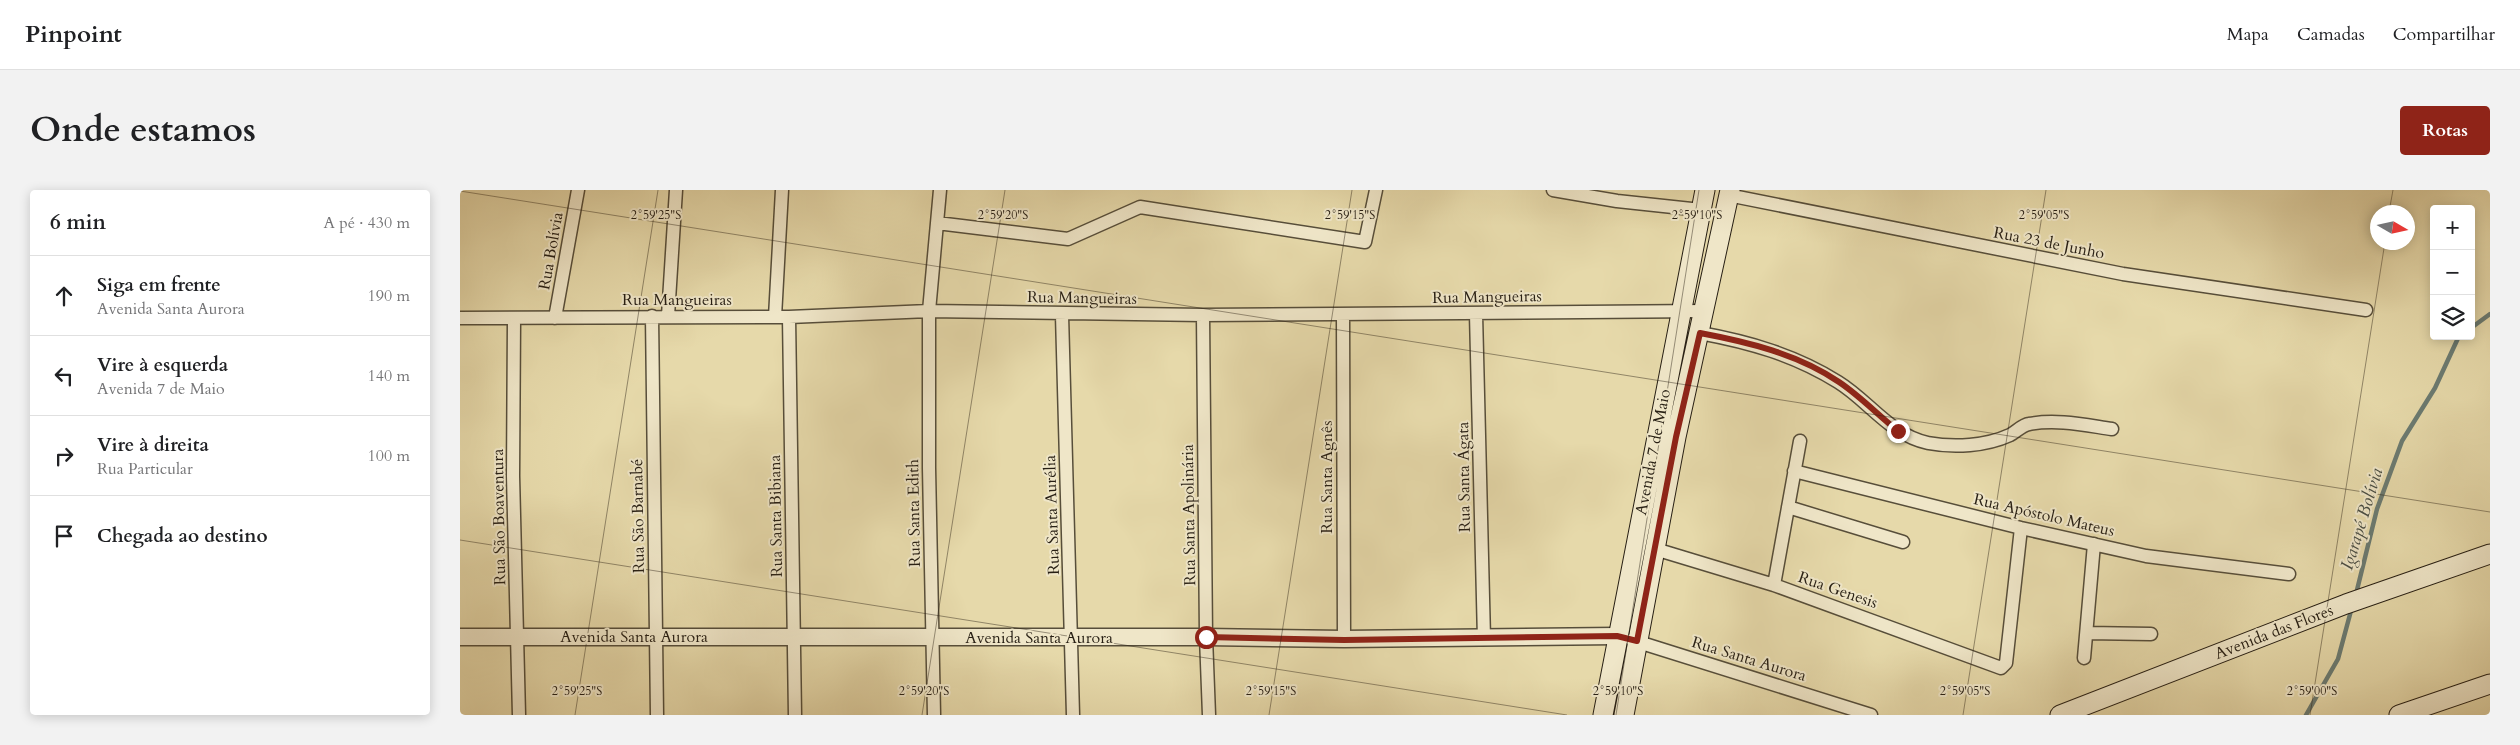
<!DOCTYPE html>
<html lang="pt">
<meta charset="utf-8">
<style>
:root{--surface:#fff;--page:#f2f2f2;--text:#202124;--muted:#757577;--line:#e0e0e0;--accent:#8f2418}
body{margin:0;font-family:Cardo,serif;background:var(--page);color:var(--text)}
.controls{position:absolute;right:15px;top:15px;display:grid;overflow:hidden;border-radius:5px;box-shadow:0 2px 12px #0003}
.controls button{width:45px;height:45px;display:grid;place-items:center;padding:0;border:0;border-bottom:1px solid var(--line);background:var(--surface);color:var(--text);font:25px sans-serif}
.compass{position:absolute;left:1910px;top:15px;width:45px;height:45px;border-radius:50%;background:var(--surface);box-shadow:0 2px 12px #0003;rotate:99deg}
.stop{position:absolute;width:15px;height:15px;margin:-11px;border:4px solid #8f2418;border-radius:50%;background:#fff}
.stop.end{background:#8f2418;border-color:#fff;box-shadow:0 1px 5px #0008}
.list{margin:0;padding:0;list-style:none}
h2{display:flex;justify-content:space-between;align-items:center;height:65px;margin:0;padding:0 20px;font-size:21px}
h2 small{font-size:16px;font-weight:400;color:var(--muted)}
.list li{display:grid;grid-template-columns:32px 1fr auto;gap:15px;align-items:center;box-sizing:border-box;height:80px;padding:0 20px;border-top:1px solid var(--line)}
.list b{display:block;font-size:19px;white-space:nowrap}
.list p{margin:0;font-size:16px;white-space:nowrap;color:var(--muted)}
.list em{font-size:16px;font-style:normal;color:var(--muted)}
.icon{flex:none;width:28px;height:28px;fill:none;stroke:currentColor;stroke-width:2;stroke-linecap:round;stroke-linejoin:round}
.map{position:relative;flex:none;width:2030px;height:525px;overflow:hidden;border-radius:5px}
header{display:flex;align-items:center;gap:30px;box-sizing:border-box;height:70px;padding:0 25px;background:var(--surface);border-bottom:1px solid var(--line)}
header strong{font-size:24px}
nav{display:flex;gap:28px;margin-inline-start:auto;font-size:18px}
.intro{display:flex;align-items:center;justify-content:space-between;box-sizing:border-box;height:120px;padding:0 30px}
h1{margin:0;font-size:35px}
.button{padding:12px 22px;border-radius:5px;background:var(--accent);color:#fff;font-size:18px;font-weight:700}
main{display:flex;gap:30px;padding:0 30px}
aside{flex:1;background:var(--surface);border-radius:5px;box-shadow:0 2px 12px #0003}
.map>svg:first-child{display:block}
</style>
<header>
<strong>Pinpoint</strong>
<nav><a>Mapa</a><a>Camadas</a><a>Compartilhar</a></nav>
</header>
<div class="intro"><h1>Onde estamos</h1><a class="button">Rotas</a></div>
<main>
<aside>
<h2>6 min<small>A pé · 430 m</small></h2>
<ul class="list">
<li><svg class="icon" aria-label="ahead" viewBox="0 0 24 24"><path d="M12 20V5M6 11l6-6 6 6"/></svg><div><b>Siga em frente</b><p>Avenida Santa Aurora</p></div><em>190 m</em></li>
<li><svg class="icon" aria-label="left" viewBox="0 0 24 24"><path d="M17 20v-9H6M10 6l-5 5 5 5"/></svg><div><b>Vire à esquerda</b><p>Avenida 7 de Maio</p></div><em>140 m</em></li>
<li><svg class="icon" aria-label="right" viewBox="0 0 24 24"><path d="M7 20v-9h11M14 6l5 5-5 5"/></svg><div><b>Vire à direita</b><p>Rua Particular</p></div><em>100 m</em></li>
<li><svg class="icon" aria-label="arrive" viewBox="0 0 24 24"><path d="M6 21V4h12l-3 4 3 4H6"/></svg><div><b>Chegada ao destino</b></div></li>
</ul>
</aside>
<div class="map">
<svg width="2030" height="525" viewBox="0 0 2030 525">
<rect width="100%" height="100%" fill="#e6d9aa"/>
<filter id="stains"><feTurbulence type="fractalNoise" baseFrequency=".004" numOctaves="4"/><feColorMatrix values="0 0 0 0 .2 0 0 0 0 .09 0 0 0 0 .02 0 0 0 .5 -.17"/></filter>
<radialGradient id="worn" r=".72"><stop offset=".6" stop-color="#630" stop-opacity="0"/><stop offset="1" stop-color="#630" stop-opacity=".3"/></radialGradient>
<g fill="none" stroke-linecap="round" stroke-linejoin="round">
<path stroke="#6b7b72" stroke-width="4.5" d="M2011,138L2030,124
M1896,404L1917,319L1942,251L1975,198L1999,146
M1846,525L1878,469L1892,417"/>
<defs>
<path id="minor" d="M1093,0L1157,11L1241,20
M1268,5L1663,84L1906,120
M477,33L608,49L680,17L905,52L916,0
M883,124L884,449
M1016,124L1024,449
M602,125L613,525
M743,125L746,447L749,525
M192,126L197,525
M208,126L216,0
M315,127L322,0
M329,127L335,525
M0,128L329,127L469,121L743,125L1244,121
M95,128L118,0
M54,129L53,286L59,525
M1240,143C1289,152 1335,165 1378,192C1409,211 1430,245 1468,253C1494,258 1526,256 1550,245C1556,242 1562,235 1569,234C1597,229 1624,235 1652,239
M1334,281L1561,338L1686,366L1829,384
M1328,317L1443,352
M1195,359L1314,395L1541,478L1546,473L1561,338
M1314,395L1340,251
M1627,443L1691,444
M1172,450L1411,525
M1624,468L1634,354
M474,525L469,278V121L480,0"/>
<path id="tertiary" d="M0,447H746L884,449L1157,446"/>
<path id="secondary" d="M1143,525L1245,0
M1164,525L1216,247L1270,0
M1600,525L1886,414L2030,364
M1939,525L2030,494"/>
</defs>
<use href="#minor" stroke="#574e3a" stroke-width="15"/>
<use href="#tertiary" stroke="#574e3a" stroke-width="19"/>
<use href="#secondary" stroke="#271f14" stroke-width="21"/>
<use href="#minor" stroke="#efe6c8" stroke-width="12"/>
<use href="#tertiary" stroke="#efe6c8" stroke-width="16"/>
<use href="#secondary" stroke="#efe6c8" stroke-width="19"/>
</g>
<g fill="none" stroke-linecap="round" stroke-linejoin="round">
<path stroke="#8f2418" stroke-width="6" d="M746,447L884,450L1157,446L1177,451L1216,247L1240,143C1288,152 1338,164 1379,192C1400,206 1418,225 1438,241"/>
</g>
<path fill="none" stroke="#271f14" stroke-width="1" stroke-opacity="0.45" d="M0,1L2030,322M1929,22L1933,0M0,350L1107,525M115,525L198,0M462,525L545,0M809,525L892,0M1156,525L1239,0M1503,525L1586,0M1850,525L1925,52"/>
<g text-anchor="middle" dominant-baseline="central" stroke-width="4" stroke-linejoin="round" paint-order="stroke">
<g font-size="16" fill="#271f14" stroke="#efe6c8">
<text transform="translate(1589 53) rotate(11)">Rua 23 de Junho</text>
<text transform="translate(91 61) rotate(-80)">Rua Bolívia</text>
<text transform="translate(1027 107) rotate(-1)">Rua Mangueiras</text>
<text transform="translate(622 108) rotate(1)">Rua Mangueiras</text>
<text x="217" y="110">Rua Mangueiras</text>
<text transform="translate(1193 262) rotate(-79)">Avenida 7 de Maio</text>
<text transform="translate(867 287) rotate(-90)">Rua Santa Agnês</text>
<text transform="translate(1004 287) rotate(-91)">Rua Santa Ágata</text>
<text transform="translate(454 323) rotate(-91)">Rua Santa Edith</text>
<text transform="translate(592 325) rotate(-92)">Rua Santa Aurélia</text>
<text transform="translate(729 325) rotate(-91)">Rua Santa Apolinária</text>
<text transform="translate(1584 325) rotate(13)">Rua Apóstolo Mateus</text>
<text transform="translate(178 326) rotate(-91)">Rua São Barnabé</text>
<text transform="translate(316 326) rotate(-91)">Rua Santa Bibiana</text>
<text transform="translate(39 327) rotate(-91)">Rua São Boaventura</text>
<text transform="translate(1378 400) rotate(19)">Rua Genesis</text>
<text transform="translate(1814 442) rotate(-21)">Avenida das Flores</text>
<text x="174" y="447">Avenida Santa Aurora</text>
<text x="579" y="448">Avenida Santa Aurora</text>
<text transform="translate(1289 469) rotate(17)">Rua Santa Aurora</text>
</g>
<g font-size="18" font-style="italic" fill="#494d43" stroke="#efe6c8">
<text transform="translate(1902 329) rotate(-73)">Igarapé Bolívia</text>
</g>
</g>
<g font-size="12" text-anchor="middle" fill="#271f14" stroke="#efe6c8" stroke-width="4" stroke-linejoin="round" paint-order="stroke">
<text x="196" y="29">2°59'25"S</text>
<text x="543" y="29">2°59'20"S</text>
<text x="890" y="29">2°59'15"S</text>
<text x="1237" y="29">2°59'10"S</text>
<text x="1584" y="29">2°59'05"S</text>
<text x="117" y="505">2°59'25"S</text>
<text x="464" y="505">2°59'20"S</text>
<text x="811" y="505">2°59'15"S</text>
<text x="1158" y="505">2°59'10"S</text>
<text x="1505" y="505">2°59'05"S</text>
<text x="1852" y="505">2°59'00"S</text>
</g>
<rect width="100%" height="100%" filter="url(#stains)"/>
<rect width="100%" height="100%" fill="url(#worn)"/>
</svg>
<div class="controls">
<button>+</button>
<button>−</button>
<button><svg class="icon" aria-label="layers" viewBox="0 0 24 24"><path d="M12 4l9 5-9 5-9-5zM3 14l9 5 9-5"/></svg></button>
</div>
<svg class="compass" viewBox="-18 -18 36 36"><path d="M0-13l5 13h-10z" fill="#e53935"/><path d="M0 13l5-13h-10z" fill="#757577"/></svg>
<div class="stop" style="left:746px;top:447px"></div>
<div class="stop end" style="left:1438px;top:241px"></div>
</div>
</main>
